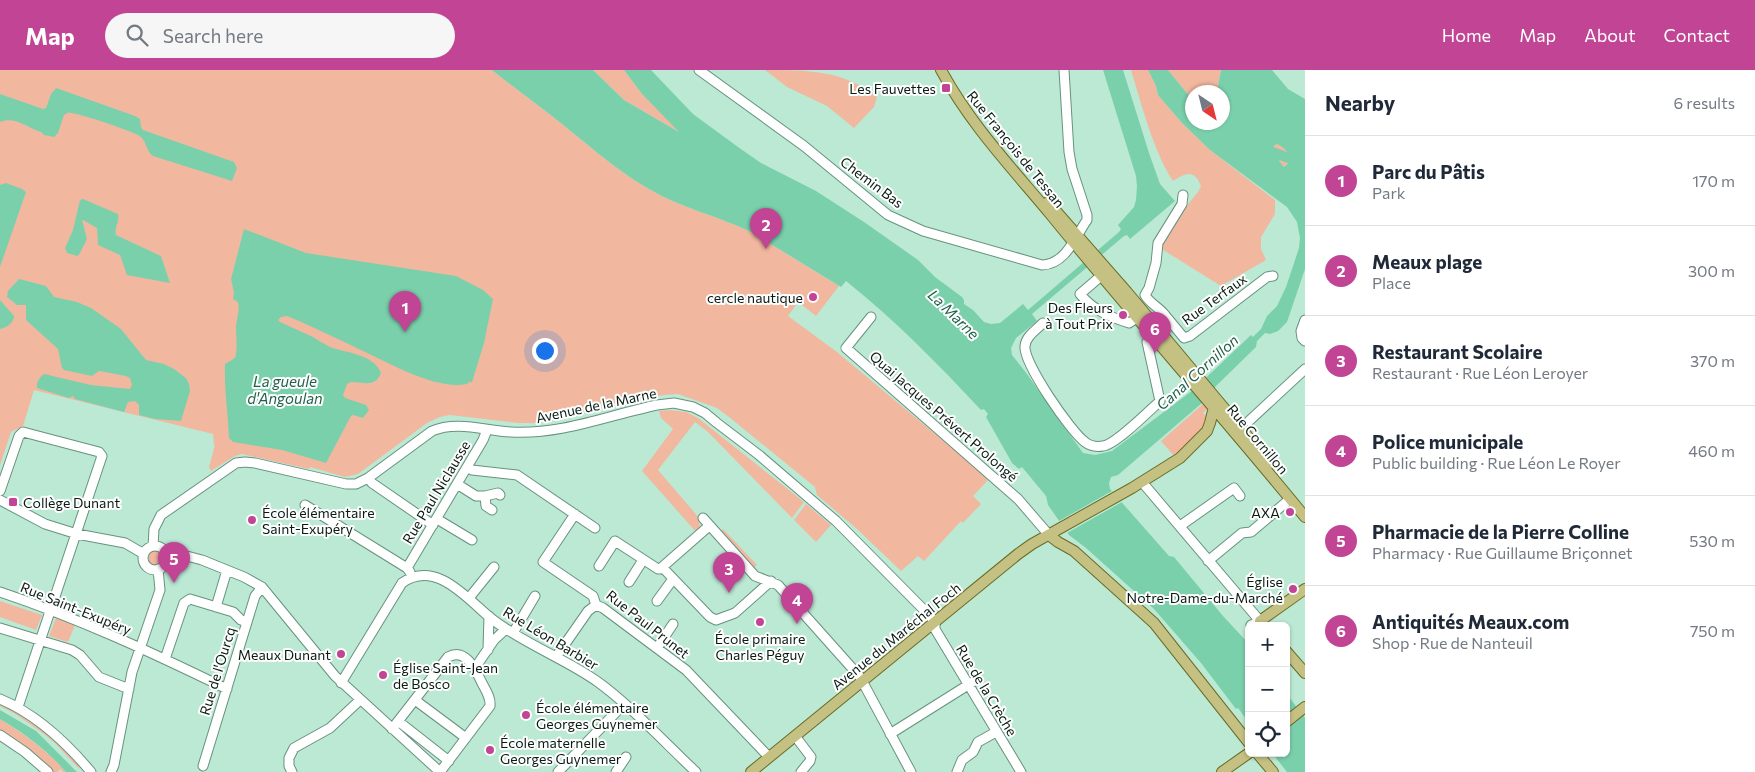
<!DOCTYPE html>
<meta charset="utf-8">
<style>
:root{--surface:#fff;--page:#f6f6f7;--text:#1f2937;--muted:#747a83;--line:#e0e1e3;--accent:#c14594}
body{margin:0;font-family:Commissioner,sans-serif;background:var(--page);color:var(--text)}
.controls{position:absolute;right:15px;bottom:15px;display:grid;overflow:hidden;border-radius:8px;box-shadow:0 1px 4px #0004}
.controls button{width:45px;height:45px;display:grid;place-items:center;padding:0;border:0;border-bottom:1px solid var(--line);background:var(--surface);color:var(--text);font:25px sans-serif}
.compass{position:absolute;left:1185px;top:15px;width:45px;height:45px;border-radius:50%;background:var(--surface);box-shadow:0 1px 4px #0004;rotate:145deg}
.you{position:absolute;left:544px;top:280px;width:18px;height:18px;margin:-12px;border:4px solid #fff;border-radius:50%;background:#1a73e8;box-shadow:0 0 0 8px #1a73e833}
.badge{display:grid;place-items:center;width:32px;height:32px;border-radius:50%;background:var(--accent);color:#fff;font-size:16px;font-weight:700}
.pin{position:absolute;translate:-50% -41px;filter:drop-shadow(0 1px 2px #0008)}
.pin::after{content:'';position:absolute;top:26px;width:18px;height:15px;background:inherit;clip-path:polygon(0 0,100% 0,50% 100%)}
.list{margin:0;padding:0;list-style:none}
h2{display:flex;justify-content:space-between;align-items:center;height:65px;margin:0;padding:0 20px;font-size:21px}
h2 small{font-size:16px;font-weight:400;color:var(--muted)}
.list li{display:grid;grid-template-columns:32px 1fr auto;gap:15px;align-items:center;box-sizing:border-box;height:90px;padding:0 20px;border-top:1px solid var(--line)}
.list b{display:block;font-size:19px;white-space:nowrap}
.list p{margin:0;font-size:16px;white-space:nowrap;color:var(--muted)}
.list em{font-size:16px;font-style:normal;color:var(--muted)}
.icon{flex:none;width:28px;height:28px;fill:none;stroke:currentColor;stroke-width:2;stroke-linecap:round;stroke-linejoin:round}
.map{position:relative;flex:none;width:1305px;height:702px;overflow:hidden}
header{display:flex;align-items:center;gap:30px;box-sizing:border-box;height:70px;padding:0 25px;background:var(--accent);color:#fff}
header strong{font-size:24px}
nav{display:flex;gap:28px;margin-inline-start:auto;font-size:18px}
.search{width:350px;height:45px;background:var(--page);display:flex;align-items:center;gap:12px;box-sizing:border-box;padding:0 18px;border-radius:28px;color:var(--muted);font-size:19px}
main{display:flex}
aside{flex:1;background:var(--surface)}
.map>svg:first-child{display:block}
</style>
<header>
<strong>Map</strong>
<div class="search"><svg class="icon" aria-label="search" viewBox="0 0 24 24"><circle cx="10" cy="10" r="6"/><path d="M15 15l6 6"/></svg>Search here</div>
<nav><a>Home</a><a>Map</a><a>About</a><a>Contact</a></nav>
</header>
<main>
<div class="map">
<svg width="1305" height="702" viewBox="0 0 1305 702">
<rect width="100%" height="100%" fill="#bbe9d4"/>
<path fill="#f1b89f" d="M0,0H492C512,16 532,31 552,46C584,71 614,99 649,119C681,138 718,146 751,162L839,216L816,246L798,232L788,246L837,282L989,409L973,426L981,434L963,453L961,451L924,491L918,486L901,501L857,459L817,425L815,417L729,347L717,338L678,324L664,325L603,336L561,349L535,353H518L450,345L440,347L427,353L358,404L345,407L310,397L309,399L242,384L235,386L211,401L209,397L215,375H214L213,364L34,320L23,356L11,362L0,395Z
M593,0H624L642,24L681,63L624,30Z
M765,0C808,0 843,0 877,27L874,37L854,58L827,36L787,17Z
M1131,0H1148L1156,16L1158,25L1182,53L1210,80L1275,130V144L1261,167V179L1266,190L1221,216L1160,178L1175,150L1198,122L1201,116C1194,99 1186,103 1173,111C1154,83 1141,33 1131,0Z
M1168,0H1221L1217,22H1192V27H1190Z
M1276,74C1284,76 1289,83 1291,91L1284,97L1280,92L1272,77Z
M1203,334L1207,339L1203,343L1207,347L1204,357L1195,368L1175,387L1161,371Z
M669,340L686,342L698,348L804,432L792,448L708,362L695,352L658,400L700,449L699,451L700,456L697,463L642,401L673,359L661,348L659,341Z
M806,434L831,455L816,472L794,450Z
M723,459L757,495L753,499L720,463Z
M146 488a9 9 0 1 1 18 0a9 9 0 1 1-18 0Z
M0,531L42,545L36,560L0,547Z
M56,548L75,555L68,572L49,566Z
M0,632C31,648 56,671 81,695L78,698L82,702L55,673L44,664L17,645L0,636Z
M0,649C25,665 47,680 66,702H63L60,699L58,702H52L0,661Z"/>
<path fill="#7bd0ac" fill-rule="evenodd" d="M492,0H593L624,30L679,62L642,24L624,0H651L693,44L738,77L761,93L816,121L864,152L918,190L935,207L962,227L964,230V234L973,240L984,252L991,254L1000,253L1023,234L1028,240L1119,162L1121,159L1118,155L1134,137L1136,130L1137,116L1136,106L1103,0H1123L1149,83L1160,114L1175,131L1130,169L1127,165L1124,166L1032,244L1037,251L1016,268L1011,278L1012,285L1027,304L1083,383L1095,385L1112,381L1193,320L1251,265L1253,267L1261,259L1267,246L1277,236L1286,217L1299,178L1300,168L1297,152L1287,137L1210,80L1182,53L1158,25L1156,16L1148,0H1168L1190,27H1192V52H1222V22H1217L1221,0H1272L1288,19L1305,29V199L1287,252L1278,261L1270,264L1265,263L1257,271L1256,277L1216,316L1202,333L1118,405L1111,407L1109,413L1110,419L1169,486L1174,487L1223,546L1249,574V653L1238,638L1236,639L1201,593L1154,539L1086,478L1069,465L1048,435L1046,426L1022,397L1019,399L1012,393L986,347L988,344L984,339L981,340C939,295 895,250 846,211L841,217L751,162C718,146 681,138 649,119C614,99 584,71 552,46C532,31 512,16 492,0ZM1276,74C1284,76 1289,83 1291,91L1284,97L1280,92L1273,77Z
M56,18L135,46L140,49L141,57L143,60L234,92L237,98L232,111L153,86C146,81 147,73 141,67C136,62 81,44 71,43C67,42 68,43 64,45L58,63L54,67L44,65L41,62C27,58 15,46 0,52V24L43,39L46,38L51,24Z
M6,113L22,119L26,122L0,197V115Z
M83,129L118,144C120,152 114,157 116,165L161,186L170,213L127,205L120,185L98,175L97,158L83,150H82L87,169L79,185L77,186L67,183L65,178L73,160L80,130Z
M244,159L306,183L456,206L483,220L493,229L484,273L472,312H469L467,314C436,320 393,295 365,282C343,271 321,261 299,251L287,246L281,247L278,250L280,252C291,257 302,262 313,267C318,270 324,274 330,277C346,283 374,284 381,303C375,318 364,312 351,312L347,314L343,325L345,328L366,335L369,340L363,348L353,345L351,346L326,393L282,380L233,372L229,368C228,343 224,319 225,294L235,288C238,278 236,267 236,256C237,248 240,240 238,232L233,229L234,223L231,209Z
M19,209L46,216L54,227L77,232L91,238L121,259L146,290L164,294L174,299L186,308L189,314L190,321L181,351L155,349L139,345V335L135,331L128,332L124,342L75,329L73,326L69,328L37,318C36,312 40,307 44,304L91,315L130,319L132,315L130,308L126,306L99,301L92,306L64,300L62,298L58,279L26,250V235H17L7,227L8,221Z
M0,230L14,246C14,253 6,258 0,259Z
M1286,623L1305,648V702H1287L1272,683H1286Z
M0,640L36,661L77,702H66C47,680 25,664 0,649Z"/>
<path fill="#bbe9d4" d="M1112,421L1122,432L1067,463L1059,451Z"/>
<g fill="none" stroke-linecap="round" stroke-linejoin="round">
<path stroke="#7bd0ac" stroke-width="10" d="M1264,79L1305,94"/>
<defs>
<path id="minor" d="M699,0L804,76L888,145L923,161L1042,195C1066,194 1075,167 1087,150V145L1072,99L1069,82L1064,0
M1101,206L1080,224C1093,240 1110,247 1129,253L1137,248
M1165,245C1159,237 1149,233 1145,225L1149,218L1156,193L1158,173L1182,134L1183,125
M871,247L846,278L1018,429L1049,465
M1305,250L1301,261L1302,268L1305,271
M1043,253C1036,260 1026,266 1025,276C1023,293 1071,362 1085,372C1090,376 1097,377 1103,376C1115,375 1149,341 1160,331L1147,272L1158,263
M1148,258L1165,245L1184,268L1190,266L1267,207L1273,206
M1249,351L1305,299
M467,397L472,400L517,405L595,458
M368,408L372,413L433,455
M1142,412L1260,551L1251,555
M457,414L476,426H485L486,436L492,440
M0,421L19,366L23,362L99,382L102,386L18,637
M485,426L498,423L500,425
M0,430L45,454L77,464L125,473L144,484
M305,435L407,498L410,502
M575,444L543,492L593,526L596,535L603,538L686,600L769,687
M703,448L755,506L778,515L860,607L911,702
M437,449L472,470
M1180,456L1234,418L1240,426
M153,476L154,459L161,445L236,393L245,392L255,393L346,414H356L368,408L432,361C457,350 486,361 511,362C561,365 609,345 657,335L674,333L693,337L705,343L717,353L759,385L836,451L930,546L935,552V559L1021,702
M143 488a12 12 0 1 1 24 0a12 12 0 1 1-24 0Z
M166,486L183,485L202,490L244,507L262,517L335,606L440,702
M1208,491L1242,463L1251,462L1290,429
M599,496L615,471L658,499H660L709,456
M407,498L483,370L487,360
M663,498L710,547L716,550L735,543L771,511
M629,512L643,490
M0,522C78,548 153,583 227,619
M469,528L494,497
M657,531L673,509
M216,537L227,500
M0,558L72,580L80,585L99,607L129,619
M513,563L535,526
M657,578L673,554
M488,580L489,546
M556,587L588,541L596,535
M165,589L184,533L190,529L233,542L241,550L247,552
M475,598L494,570L506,559
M341,613L402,513C434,490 464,525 487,545C493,550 501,556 508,560C537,579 570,592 598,612C631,636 665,673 696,702
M0,629C36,644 66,672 91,702
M415,630L466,668
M398,651L449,691
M392,659L448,587C466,577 476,601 482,613C486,621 491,628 490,636L440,702
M890,664L976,610
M0,665L25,682L48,702
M795,666L811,687L810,691L801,702
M203,696L255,526L262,517
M111,702L114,695L132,602L160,520L158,499
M292,702L289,696V688L294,678L330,658L360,630
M558,702L624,634
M616,702L626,687
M957,702L962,690L973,682L978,672L996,662"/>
<path id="major" d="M941,0C970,54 1012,98 1051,145C1134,247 1222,345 1305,447
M1048,132L1127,222L1270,393
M1049,465L1058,472L1074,481L1154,553L1249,673
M1264,556L1260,551L1305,519
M1286,581L1305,603
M1286,652L1305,637
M1257,683L1273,702
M751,702L1018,484L1032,474L1132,418L1180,388L1207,361L1210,353L1214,337
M1222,702L1249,683"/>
</defs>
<use href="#minor" stroke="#67927f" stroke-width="11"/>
<use href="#major" stroke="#6a6c26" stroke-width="12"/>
<use href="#minor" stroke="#fff" stroke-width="9"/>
<use href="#major" stroke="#c5c183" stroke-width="10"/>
</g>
<g fill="#c14594" stroke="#fefefe" stroke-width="2">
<rect x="941" y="13" width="10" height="10" rx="2.5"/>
<circle cx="813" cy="227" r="5"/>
<circle cx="1123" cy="245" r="5"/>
<rect x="8" y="427" width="10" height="10" rx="2.5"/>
<circle cx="1290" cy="442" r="5"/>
<circle cx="252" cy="450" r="5"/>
<circle cx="1293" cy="519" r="5"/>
<circle cx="760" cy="552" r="5"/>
<circle cx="341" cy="584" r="5"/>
<circle cx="383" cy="605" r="5"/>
<circle cx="526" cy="645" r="5"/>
<circle cx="490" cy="680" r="5"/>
</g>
<g text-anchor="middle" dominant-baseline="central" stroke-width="4" stroke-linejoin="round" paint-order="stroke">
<g font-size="14" fill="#091b13" stroke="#fefefe" text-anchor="end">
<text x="936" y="18">Les Fauvettes</text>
<text x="803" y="227">cercle nautique</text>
<text x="1113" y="237">Des Fleurs<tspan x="1113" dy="16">à Tout Prix</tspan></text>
<text x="23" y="432" text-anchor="start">Collège Dunant</text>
<text x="262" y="442" text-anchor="start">École élémentaire<tspan x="262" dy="16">Saint-Exupéry</tspan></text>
<text x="1280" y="442">AXA</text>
<text x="1283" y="511">Église<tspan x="1283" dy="16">Notre-Dame-du-Marché</tspan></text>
<text x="760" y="568" text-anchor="middle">École primaire<tspan x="760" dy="16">Charles Péguy</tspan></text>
<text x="331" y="584">Meaux Dunant</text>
<text x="393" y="597" text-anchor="start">Église Saint-Jean<tspan x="393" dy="16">de Bosco</tspan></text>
<text x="536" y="637" text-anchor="start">École élémentaire<tspan x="536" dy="16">Georges Guynemer</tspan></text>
<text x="500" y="672" text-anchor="start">École maternelle<tspan x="500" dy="16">Georges Guynemer</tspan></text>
</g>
<g font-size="14" fill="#091b13" stroke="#fefefe">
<text transform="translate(1016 79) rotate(51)">Rue François de Tessan</text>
<text transform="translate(872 112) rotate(37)">Chemin Bas</text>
<text transform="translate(1214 229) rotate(-36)">Rue Terfaux</text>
<text transform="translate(596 335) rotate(-12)">Avenue de la Marne</text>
<text transform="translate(944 346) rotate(41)">Quai Jacques Prévert Prolongé</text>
<text transform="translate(1258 369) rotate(50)">Rue Cornillon</text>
<text transform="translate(436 422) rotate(-59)">Rue Paul Niclausse</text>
<text transform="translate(76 538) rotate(22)">Rue Saint-Exupéry</text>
<text transform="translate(648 554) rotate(38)">Rue Paul Prunet</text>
<text transform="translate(896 566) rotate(-39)">Avenue du Maréchal Foch</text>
<text transform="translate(551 568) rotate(31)">Rue Léon Barbier</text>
<text transform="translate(217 601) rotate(-73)">Rue de l'Ourcq</text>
<text transform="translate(987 620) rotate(59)">Rue de la Crèche</text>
</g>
<g font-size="15" font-style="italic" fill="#21614a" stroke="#fefefe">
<text transform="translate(954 244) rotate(44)">La Marne</text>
<text transform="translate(1197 302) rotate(-42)">Canal Cornillon</text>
<text x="285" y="311">La gueule<tspan x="285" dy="17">d'Angoulan</tspan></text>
</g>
</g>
</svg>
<div class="controls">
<button>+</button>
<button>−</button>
<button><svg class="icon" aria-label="locate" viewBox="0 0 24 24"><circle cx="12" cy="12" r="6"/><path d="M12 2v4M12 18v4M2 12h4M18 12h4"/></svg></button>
</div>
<svg class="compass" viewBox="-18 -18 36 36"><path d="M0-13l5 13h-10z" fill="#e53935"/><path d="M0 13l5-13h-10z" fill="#747a83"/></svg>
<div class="you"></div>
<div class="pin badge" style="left:405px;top:262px">1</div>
<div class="pin badge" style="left:766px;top:179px">2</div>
<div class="pin badge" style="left:729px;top:523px">3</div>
<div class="pin badge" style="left:797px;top:554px">4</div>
<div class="pin badge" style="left:174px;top:513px">5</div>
<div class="pin badge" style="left:1155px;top:283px">6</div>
</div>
<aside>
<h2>Nearby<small>6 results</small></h2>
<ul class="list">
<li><span class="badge">1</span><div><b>Parc du Pâtis</b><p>Park</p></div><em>170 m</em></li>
<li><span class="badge">2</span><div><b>Meaux plage</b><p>Place</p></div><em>300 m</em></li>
<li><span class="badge">3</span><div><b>Restaurant Scolaire</b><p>Restaurant · Rue Léon Leroyer</p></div><em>370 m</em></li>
<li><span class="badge">4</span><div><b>Police municipale</b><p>Public building · Rue Léon Le Royer</p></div><em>460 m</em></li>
<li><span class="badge">5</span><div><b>Pharmacie de la Pierre Colline</b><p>Pharmacy · Rue Guillaume Briçonnet</p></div><em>530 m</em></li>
<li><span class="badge">6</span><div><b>Antiquités Meaux.com</b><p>Shop · Rue de Nanteuil</p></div><em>750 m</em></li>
</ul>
</aside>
</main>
